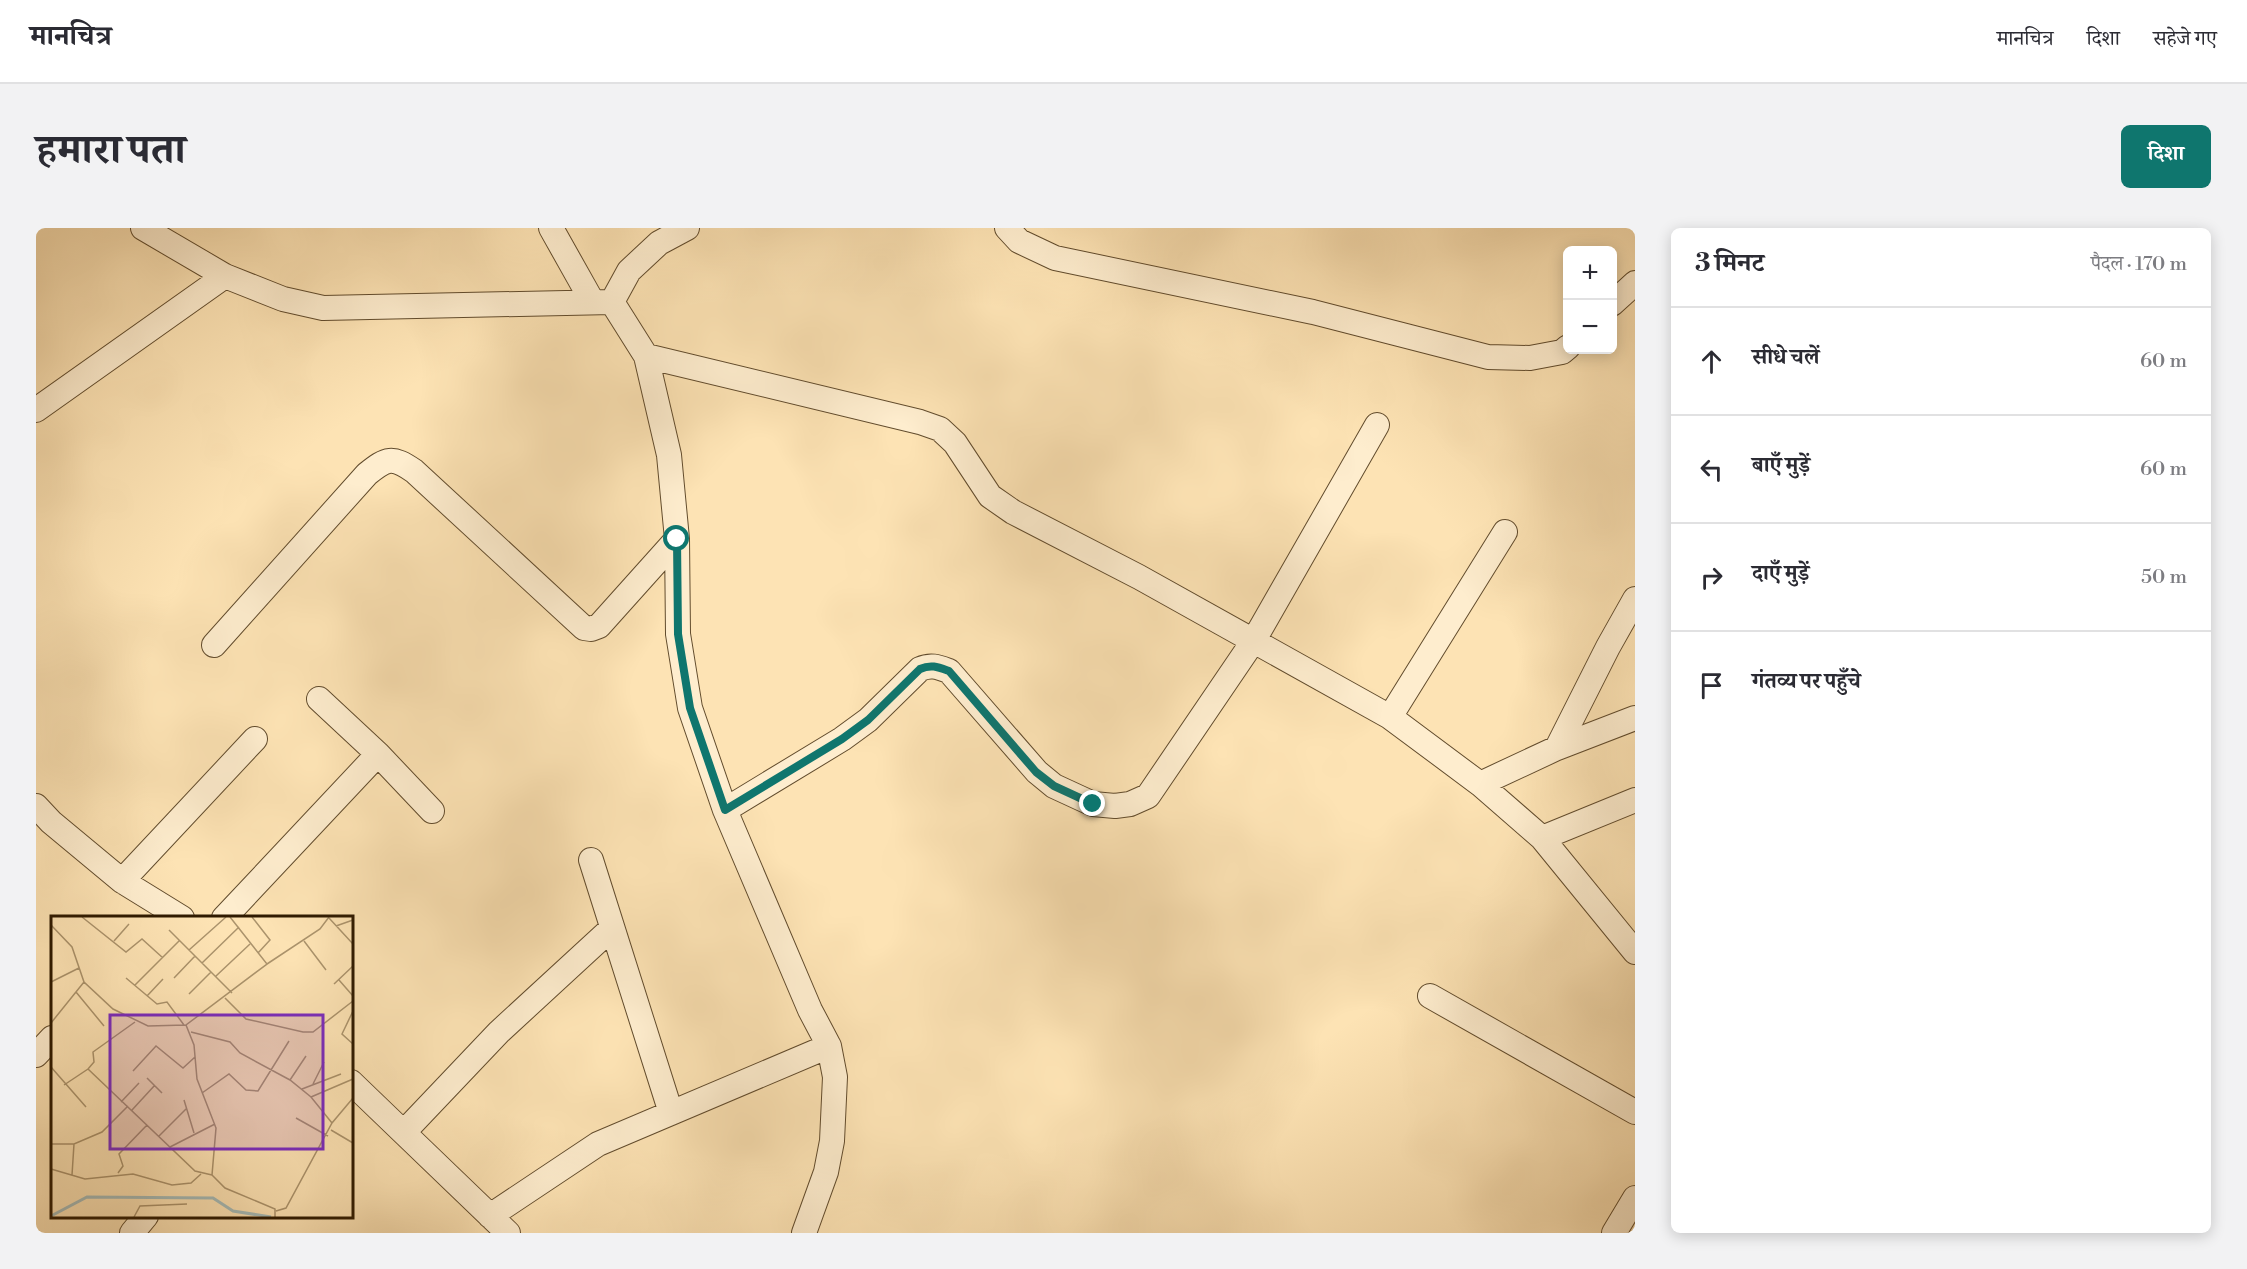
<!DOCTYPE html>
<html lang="hi">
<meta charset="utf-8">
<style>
:root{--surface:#fff;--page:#f2f2f3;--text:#2b2b33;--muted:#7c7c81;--line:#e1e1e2;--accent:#0f766e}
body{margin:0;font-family:"Libre Bodoni","Noto Serif Devanagari",serif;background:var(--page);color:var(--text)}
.controls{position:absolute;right:18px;top:18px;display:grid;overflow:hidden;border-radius:9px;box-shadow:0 3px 15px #0003}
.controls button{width:54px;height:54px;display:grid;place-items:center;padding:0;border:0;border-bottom:2px solid var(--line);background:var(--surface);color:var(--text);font:30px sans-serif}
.stop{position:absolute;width:18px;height:18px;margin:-14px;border:4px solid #0f766e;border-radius:50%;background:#fff}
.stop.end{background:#0f766e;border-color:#fff;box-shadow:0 2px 6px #0008}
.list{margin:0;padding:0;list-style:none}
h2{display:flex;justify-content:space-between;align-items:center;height:78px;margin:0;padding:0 24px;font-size:26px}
h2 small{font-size:20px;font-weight:400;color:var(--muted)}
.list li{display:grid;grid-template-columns:39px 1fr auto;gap:18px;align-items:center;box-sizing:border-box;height:108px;padding:0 24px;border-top:2px solid var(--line)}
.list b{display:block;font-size:22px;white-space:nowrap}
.list em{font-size:20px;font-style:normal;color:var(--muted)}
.icon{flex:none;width:33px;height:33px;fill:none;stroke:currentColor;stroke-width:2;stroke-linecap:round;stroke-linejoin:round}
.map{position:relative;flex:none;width:1599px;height:1005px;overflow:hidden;border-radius:9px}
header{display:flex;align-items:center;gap:36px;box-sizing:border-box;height:84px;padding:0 30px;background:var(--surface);border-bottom:2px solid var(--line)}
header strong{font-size:28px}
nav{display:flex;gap:33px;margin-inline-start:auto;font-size:21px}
.intro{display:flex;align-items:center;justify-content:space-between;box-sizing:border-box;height:144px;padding:0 36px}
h1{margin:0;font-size:42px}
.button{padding:15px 27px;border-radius:9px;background:var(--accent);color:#fff;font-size:21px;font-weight:700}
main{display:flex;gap:36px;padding:0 36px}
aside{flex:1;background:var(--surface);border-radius:9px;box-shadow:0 3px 15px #0003}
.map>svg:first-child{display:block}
</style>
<header>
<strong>मानचित्र</strong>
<nav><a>मानचित्र</a><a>दिशा</a><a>सहेजे गए</a></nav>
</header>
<div class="intro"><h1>हमारा पता</h1><a class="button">दिशा</a></div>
<main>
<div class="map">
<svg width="1599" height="1005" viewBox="0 0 1599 1005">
<rect width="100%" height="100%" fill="#fde3b4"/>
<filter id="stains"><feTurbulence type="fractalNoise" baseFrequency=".00333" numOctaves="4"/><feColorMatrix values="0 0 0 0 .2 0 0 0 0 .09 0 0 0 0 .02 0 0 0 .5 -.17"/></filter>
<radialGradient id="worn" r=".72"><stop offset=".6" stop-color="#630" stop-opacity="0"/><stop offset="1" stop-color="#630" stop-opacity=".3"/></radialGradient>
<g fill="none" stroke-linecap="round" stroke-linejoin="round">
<defs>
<path id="street" d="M107,0L189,48L247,71L287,80L576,74
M515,0L556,73
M651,0L623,15L593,43L576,74L610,128L633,227L641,311L642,406L654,480L689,582L774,782L793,818L799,849L796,913L790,944L768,1005
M971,0L983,13L1019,30L1277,84L1452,129L1494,130L1526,124L1532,119
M1576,76L1599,55
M610,128L884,194L904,201L919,215L954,268L977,284L1103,349L1354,489L1444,556L1506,610L1599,724
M0,182L189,48
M178,417L331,246C351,230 356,228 378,243L548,400L555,401L563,398L641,311
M283,471L342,526L396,583
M1354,489L1469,304
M1521,520L1572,419L1599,371
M1444,556L1521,520L1599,490
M0,578L15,594L86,653L146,690
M689,582L806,511L832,492L884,441C895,436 902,439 913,443L1001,544L1018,558L1057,576L1079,578L1094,576L1112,568L1218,412L1341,197
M1506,610L1599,572
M555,632L635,885
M86,653L219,511
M188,690L342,526
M1394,768L1599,884
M0,827L16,810
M315,854L472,1005
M368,904L463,804L576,700
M454,988L562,916L793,818
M96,1005L110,988
M1578,1005L1599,970"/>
</defs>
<use href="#street" stroke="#624c2d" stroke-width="26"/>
<use href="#street" stroke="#feedce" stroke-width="24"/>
</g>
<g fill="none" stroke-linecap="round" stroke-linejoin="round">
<path stroke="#0f766e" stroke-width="8" d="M641,311L642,406L654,480L689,582L806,511L832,492L884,441C895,436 902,439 913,443L1000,544L1018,558L1057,576"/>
</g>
<g transform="translate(15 688)">
<rect width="302" height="302" fill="#fde3b4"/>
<path fill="none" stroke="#a5bbb8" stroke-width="3" d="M0,300L36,281L162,282L182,295L220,301"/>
<path fill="none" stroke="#ab936c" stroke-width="1.5" d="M31,1L75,36L91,23L112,42M179,1L216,48L135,109L143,129L146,163L165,212L161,259L174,272L224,293V301M201,1L219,24L207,37M278,2L302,28M0,9L21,31L33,66L62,93L97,110L135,109M285,10L302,4M118,14L181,77M63,25L78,8M253,25L275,54M138,34L175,1M151,47L188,11M216,48L269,13L278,1M165,60L199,28M75,62L106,88L116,86L133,109M123,62L144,40M288,64L302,80M0,66L28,52M283,68L302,50M84,69L128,25M25,76L53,110M138,78L160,56M96,80L112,63M174,82L195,103L252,116H262L302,85M302,95L291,118L302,128M0,107L33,66M140,116L179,126L189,137L239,164L260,181L281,207M0,151L35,191M37,153L144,255L161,259M82,155L105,130L132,152L144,141M96,162L111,177M239,164L255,140M262,168L273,146M13,169L37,153L43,146L42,136L84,106M251,173L290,158M151,177L178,158L195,174L207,175L238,125M260,181L302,163M133,184L143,217M70,186L88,167M81,194L104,169M245,202L277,220M280,214L302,227M108,220L136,192M0,228H23L51,216L77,190M119,231L164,208M0,253L34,263L82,258L121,269L140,267L150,258M67,257L72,250L68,238L96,209M21,259L23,228M225,295L235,292L281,207L302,182M83,301L89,290L136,288"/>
<path fill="#7b2cbf" fill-opacity="0.15" stroke="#7b2cbf" stroke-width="3" d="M59,99H272V233H59Z"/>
<rect width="302" height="302" fill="none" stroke="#2f1a00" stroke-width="3"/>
</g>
<rect width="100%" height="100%" filter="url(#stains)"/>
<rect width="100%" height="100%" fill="url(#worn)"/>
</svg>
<div class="controls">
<button>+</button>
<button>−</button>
</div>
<div class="stop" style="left:641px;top:311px"></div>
<div class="stop end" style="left:1057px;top:576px"></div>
</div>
<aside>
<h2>3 मिनट<small>पैदल · 170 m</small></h2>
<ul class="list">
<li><svg class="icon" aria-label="ahead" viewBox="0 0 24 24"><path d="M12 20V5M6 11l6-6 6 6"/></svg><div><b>सीधे चलें</b></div><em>60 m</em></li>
<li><svg class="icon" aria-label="left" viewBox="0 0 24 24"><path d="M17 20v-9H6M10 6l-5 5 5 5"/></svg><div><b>बाएँ मुड़ें</b></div><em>60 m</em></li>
<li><svg class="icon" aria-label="right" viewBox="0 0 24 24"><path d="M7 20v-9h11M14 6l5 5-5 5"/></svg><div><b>दाएँ मुड़ें</b></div><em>50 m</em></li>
<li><svg class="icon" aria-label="arrive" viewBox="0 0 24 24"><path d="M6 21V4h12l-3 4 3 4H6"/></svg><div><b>गंतव्य पर पहुँचे</b></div></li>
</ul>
</aside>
</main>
